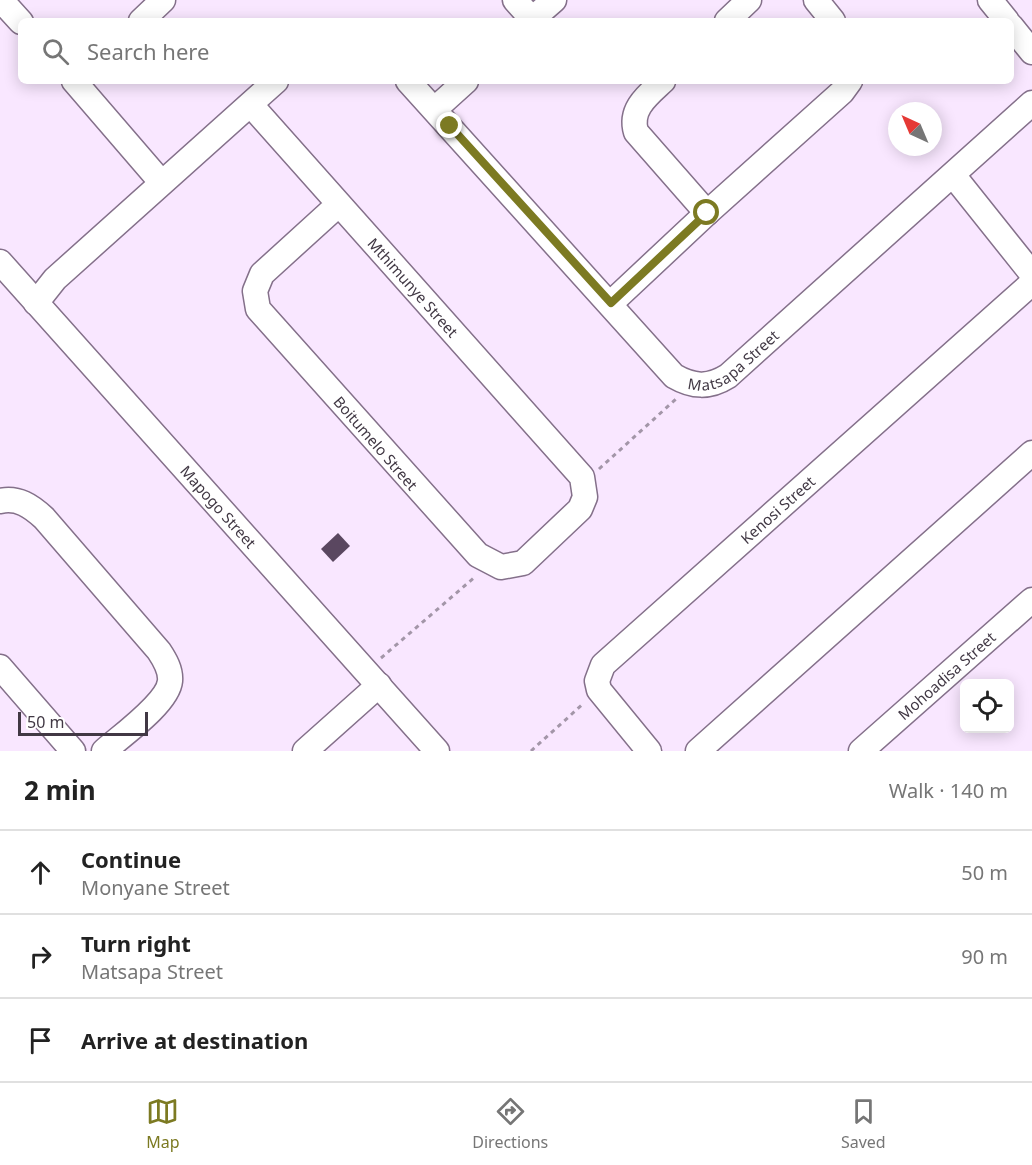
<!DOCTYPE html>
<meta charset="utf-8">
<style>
:root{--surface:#fff;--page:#f2f2f2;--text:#222;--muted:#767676;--line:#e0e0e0;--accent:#7c7a22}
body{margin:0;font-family:"Noto Sans",sans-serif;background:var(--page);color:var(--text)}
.controls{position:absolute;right:18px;bottom:18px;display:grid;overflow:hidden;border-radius:9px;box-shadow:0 3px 15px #0003}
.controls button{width:54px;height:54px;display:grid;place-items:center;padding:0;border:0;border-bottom:2px solid var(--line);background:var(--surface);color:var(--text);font:30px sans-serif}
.compass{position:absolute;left:888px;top:102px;width:54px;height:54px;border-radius:50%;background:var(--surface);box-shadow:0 3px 15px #0003;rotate:316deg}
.scale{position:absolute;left:18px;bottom:15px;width:130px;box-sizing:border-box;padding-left:6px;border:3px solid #413844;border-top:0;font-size:16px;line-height:21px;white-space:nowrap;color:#413844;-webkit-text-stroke:4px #fff;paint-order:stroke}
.stop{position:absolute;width:18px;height:18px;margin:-14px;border:4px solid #7c7a22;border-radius:50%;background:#fff}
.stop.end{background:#7c7a22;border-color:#fff;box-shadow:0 2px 6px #0008}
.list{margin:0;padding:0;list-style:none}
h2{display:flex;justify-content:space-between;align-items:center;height:78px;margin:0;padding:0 24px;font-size:26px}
h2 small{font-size:20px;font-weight:400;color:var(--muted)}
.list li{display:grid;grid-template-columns:39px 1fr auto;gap:18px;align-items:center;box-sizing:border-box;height:84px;padding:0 24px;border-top:2px solid var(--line)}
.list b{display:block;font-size:22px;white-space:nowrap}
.list p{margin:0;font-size:20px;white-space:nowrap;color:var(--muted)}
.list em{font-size:20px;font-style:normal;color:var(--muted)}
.icon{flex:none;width:33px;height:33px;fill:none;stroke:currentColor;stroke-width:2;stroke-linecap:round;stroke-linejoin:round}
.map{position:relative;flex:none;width:1032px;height:751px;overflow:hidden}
.search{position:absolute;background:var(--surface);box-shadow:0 3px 15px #0003;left:18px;right:18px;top:18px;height:66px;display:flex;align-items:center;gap:15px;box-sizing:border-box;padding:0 21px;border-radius:9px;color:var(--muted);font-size:22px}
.sheet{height:330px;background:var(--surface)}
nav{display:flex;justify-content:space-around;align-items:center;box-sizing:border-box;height:84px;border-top:2px solid var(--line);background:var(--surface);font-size:16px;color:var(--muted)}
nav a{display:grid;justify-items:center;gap:3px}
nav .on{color:var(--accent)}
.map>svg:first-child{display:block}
</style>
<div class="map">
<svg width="1032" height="751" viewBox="0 0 1032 751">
<rect width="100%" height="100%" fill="#f9e7ff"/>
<path fill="#5a4760" d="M338,533L350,546L333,562L321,549Z"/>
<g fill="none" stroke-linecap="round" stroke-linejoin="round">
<defs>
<g id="minor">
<path d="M1,0L21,22"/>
<path d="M515,0L532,19"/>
<path d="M816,0L833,21"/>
<path d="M990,0L1007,21"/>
<path d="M141,21L163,0"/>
<path d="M530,21L554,0"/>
<path d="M727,21L749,0"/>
<path d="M1011,26L1032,52"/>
<path d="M74,81L161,182"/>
<path id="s1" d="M408,81L674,376C693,387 709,388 728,376L1032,103"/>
<path d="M663,81C648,95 629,109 636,132L707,213"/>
<path id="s2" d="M251,105L582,477L585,497L580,509L523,563L501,567L478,555L258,309L255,291L262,274L339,204"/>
<path d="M435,109L466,81"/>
<path d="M953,175L1032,274"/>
<path id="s3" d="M0,262L437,751"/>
<path d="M36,303L55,279L276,81"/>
<path d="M611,303L707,213L842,92L850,81"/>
<path d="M0,501C18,497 31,506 44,518L159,651C165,660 171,670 170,681C168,703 121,736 104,751"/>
<path d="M0,667L73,751"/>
<path d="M305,751L379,685"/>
<path id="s4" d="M649,751L599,690L597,681L603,665L1032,283"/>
<path d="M698,751L1032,453"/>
<path id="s5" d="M861,751L1032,600"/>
</g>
</defs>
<use href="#minor" stroke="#84708a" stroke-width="27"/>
<path stroke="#a396a8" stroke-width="3" stroke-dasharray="4.5 4.5" stroke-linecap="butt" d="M599,469L676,399
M381,658L476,576
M531,751L584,703"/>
<use href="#minor" stroke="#fff" stroke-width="24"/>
</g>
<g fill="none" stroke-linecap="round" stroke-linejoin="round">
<path stroke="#7c7a22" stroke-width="8" d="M450,126L611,303L707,213"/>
</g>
<g text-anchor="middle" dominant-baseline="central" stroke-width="6" stroke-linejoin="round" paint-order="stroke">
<g font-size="15" fill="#413844" stroke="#fff">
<text stroke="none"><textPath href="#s2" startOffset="244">Mthimunye Street</textPath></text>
<text stroke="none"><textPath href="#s1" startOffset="466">Matsapa Street</textPath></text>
<text transform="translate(376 443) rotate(49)">Boitumelo Street</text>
<text stroke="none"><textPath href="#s3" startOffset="328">Mapogo Street</textPath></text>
<text stroke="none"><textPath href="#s4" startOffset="339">Kenosi Street</textPath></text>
<text stroke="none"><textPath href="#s5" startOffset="114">Mohoadisa Street</textPath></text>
</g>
</g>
</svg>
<div class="controls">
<button><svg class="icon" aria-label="locate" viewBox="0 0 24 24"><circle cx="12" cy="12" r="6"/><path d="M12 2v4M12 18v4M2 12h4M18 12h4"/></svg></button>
</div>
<svg class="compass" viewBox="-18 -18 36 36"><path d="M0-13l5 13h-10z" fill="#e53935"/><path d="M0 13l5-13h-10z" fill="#767676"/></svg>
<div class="scale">50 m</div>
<div class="stop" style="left:707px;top:213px"></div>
<div class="stop end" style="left:450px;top:126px"></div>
<div class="search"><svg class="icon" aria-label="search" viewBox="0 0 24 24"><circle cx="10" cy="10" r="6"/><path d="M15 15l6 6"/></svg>Search here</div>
</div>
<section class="sheet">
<h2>2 min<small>Walk · 140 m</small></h2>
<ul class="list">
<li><svg class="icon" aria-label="ahead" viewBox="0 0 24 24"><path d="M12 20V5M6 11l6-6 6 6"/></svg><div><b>Continue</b><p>Monyane Street</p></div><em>50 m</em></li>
<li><svg class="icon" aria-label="right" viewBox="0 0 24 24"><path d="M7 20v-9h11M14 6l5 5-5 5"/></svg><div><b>Turn right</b><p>Matsapa Street</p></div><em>90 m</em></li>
<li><svg class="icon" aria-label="arrive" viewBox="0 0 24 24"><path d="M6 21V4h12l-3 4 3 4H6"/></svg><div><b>Arrive at destination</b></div></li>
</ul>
</section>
<nav>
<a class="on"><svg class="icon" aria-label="map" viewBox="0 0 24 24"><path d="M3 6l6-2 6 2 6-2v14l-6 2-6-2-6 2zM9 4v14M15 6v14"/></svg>Map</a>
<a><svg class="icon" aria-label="directions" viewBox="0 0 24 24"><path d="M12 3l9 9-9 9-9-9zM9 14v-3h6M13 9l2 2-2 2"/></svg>Directions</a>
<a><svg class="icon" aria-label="saved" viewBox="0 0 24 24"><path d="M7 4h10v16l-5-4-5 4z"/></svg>Saved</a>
</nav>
